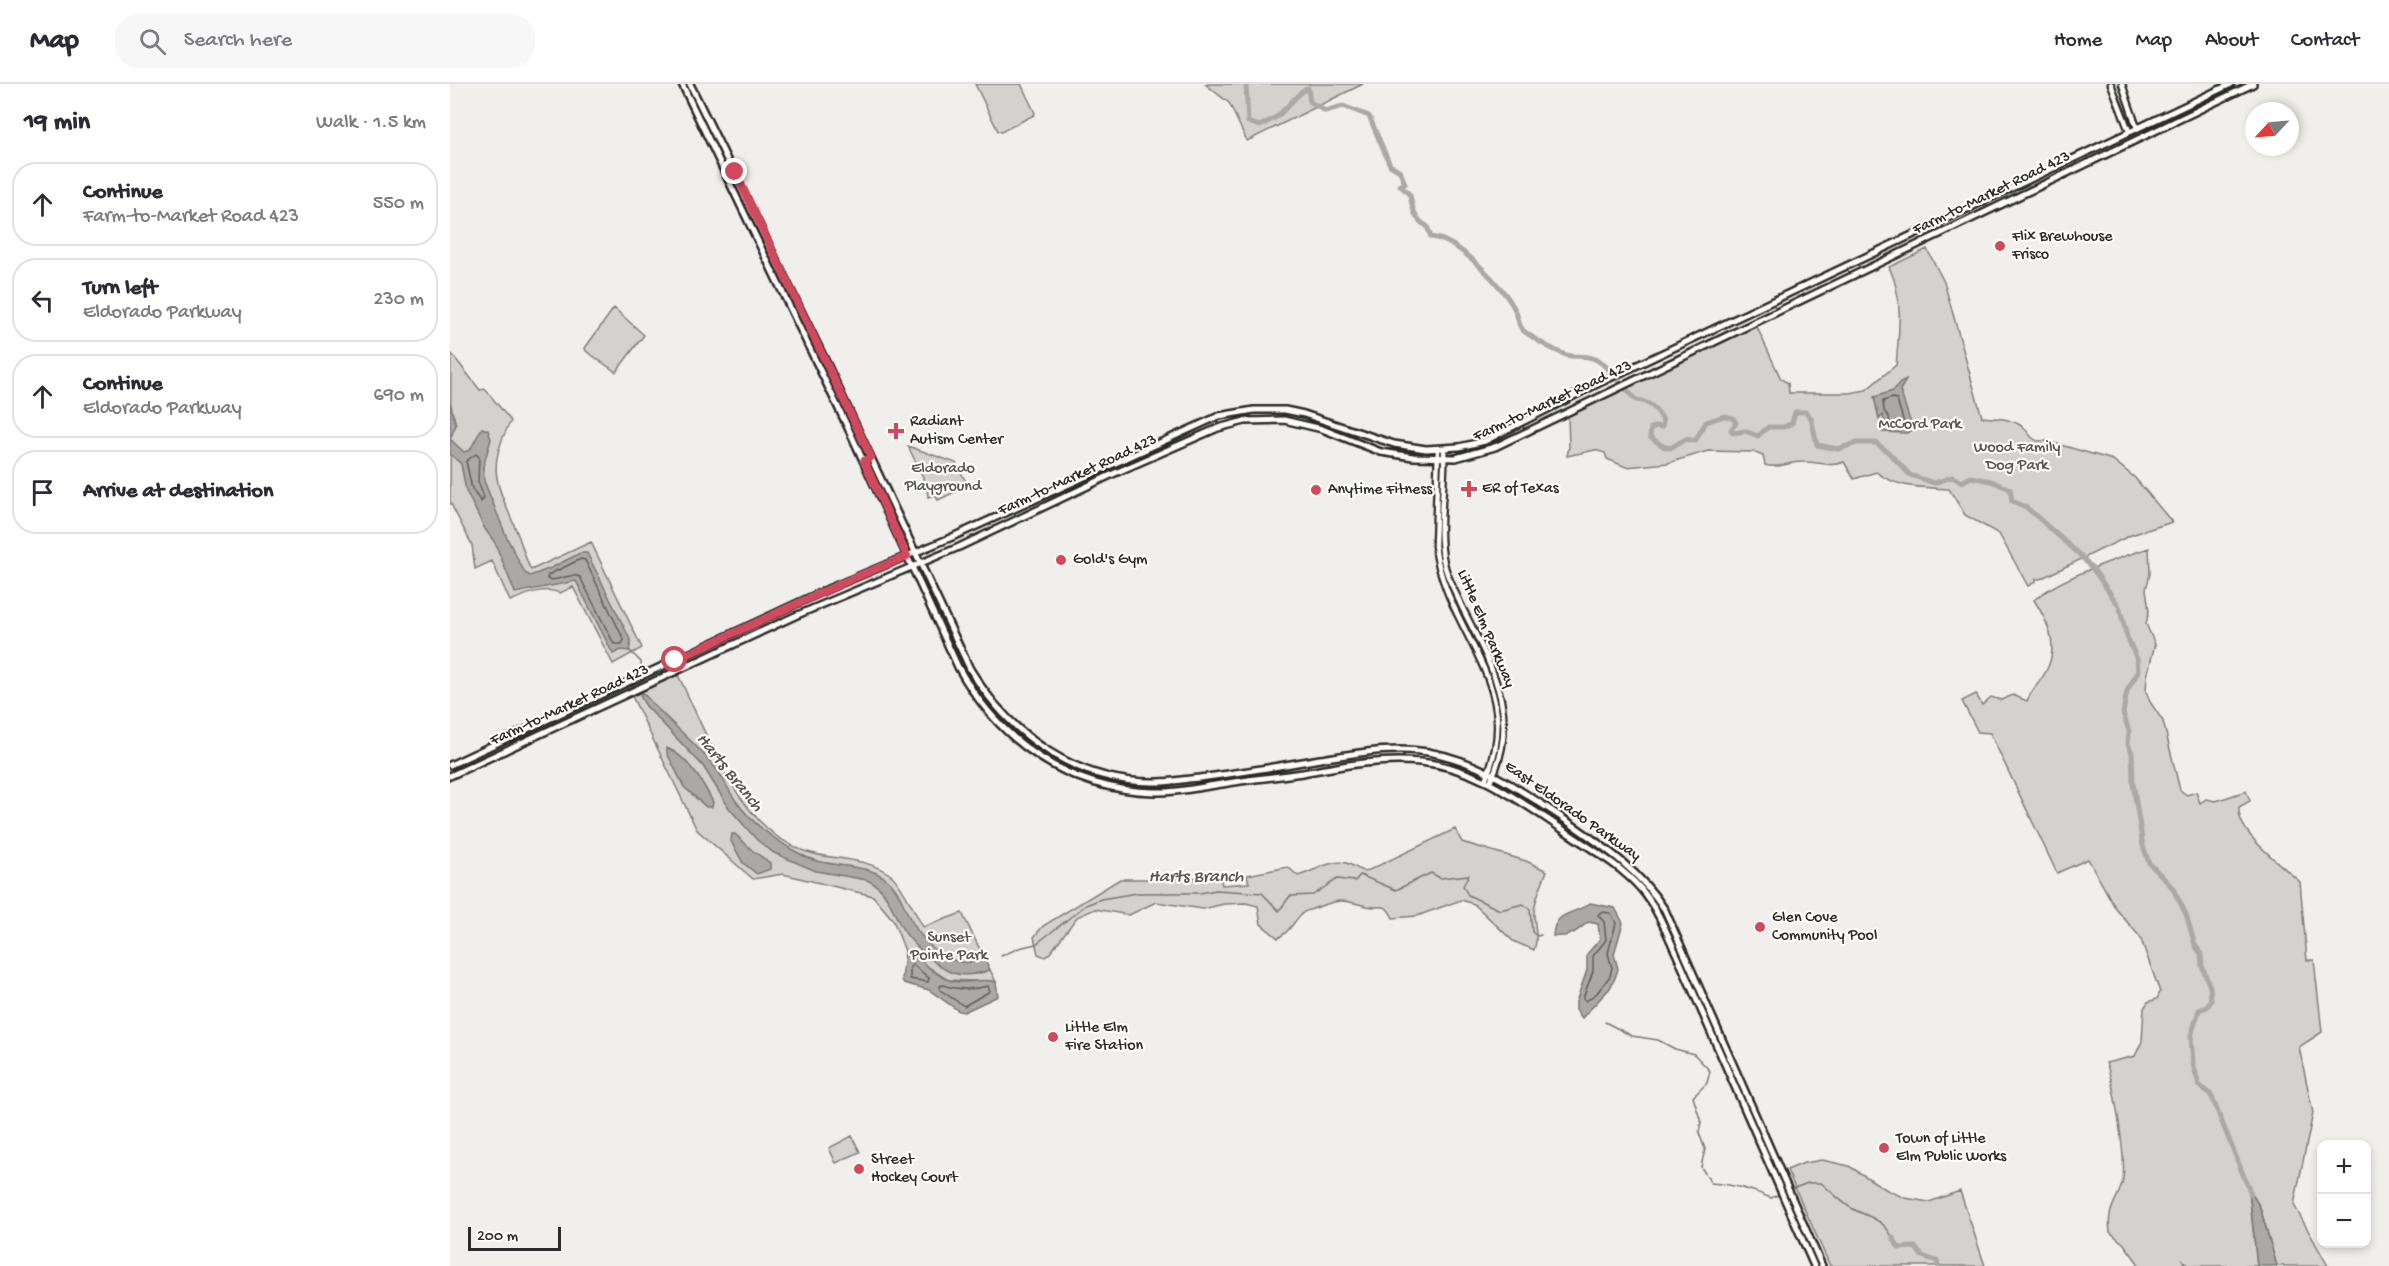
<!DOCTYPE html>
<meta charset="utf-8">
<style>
:root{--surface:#fff;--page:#f7f7f7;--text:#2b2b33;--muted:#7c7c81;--line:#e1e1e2}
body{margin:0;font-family:"Gochi Hand",sans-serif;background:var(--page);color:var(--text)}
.controls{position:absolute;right:18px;bottom:18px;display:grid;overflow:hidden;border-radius:12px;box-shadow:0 3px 9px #0003}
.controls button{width:54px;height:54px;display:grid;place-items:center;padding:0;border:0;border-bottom:2px solid var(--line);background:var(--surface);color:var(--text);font:30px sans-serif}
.compass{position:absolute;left:1795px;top:18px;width:54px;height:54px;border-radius:50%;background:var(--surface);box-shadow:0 3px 9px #0003;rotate:244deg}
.scale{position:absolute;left:18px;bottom:15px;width:93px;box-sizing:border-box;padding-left:6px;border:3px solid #2b2b2b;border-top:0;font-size:16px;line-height:21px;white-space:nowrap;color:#2b2b2b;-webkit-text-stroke:4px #fdfcf7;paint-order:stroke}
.stop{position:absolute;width:18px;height:18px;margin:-14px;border:4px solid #d1495b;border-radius:50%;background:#fff}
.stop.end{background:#d1495b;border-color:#fff;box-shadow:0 2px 6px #0008}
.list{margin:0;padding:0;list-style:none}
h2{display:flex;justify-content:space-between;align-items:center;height:78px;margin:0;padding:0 24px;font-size:26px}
h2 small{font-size:20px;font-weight:400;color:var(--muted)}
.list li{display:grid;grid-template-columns:39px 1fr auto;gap:18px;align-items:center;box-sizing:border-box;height:84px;margin:0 12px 12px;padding:0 12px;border:2px solid var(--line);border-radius:24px}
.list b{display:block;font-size:22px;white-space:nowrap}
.list p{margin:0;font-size:20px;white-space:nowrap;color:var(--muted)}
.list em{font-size:20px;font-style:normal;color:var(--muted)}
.icon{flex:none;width:33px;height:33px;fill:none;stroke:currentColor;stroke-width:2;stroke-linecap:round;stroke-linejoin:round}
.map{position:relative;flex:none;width:1939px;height:1182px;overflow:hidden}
header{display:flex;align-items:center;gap:36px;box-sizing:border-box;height:84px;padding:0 30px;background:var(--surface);border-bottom:2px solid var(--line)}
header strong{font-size:28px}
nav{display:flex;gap:33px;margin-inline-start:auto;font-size:21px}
.search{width:420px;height:54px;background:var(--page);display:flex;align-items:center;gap:15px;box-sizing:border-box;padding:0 21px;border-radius:24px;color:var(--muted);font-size:22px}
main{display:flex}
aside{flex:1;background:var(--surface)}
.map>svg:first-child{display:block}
</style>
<header>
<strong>Map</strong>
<div class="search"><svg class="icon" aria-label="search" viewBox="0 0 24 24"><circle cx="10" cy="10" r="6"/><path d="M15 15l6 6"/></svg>Search here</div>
<nav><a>Home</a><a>Map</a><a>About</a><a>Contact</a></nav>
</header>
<main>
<aside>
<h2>19 min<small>Walk · 1.5 km</small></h2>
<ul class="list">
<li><svg class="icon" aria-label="ahead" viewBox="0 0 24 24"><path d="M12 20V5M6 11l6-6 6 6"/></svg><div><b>Continue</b><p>Farm-to-Market Road 423</p></div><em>550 m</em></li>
<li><svg class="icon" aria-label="left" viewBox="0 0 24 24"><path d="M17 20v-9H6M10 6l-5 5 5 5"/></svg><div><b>Turn left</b><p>Eldorado Parkway</p></div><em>230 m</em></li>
<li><svg class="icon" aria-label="ahead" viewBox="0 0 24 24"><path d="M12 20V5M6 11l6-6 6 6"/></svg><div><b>Continue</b><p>Eldorado Parkway</p></div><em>690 m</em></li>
<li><svg class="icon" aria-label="arrive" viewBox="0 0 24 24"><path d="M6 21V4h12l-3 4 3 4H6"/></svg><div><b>Arrive at destination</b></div></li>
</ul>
</aside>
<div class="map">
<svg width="1939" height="1182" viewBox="0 0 1939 1182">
<rect width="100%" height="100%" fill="#f0efeb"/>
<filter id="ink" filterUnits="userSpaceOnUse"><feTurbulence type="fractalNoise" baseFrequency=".0167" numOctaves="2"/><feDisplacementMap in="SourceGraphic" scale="12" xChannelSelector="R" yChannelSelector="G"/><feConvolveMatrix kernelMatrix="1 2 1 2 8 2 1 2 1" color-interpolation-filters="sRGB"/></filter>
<g filter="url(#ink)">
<path fill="#d3d2cf" stroke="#7f7e7d" stroke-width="1.5" d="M525,0H571L585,29L584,31L551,48L548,47Z
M755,0H913L797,57L779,19Z
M1477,165L1494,198L1532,333C1544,334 1559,334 1570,341C1584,350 1577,358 1597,357L1663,376L1685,394L1722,438L1681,451L1590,495H1586L1585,498L1578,502L1549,450L1515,431L1499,405C1471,403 1449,405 1426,388L1404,395L1394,378C1381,384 1367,377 1352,378C1338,378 1329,385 1315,381L1313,372L1303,368L1258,367L1218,379L1176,383L1157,375L1155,369L1145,366L1117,372L1119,363L1118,332L1306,241L1331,295L1338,299L1339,309H1400L1416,306L1446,281C1449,248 1454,214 1439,183Z
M164,224L194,251L166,288L136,267L135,264Z
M1,269L30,306L35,305L61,337C33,388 50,404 68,451C73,463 75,475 81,486L141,458L192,564L163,580L123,503L110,509C94,502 75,511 60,517L42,477L25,485L22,461L0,418Z
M458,362L506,379L518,402L488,416L485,411L478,413L477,405L473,399V393Z
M1699,464L1700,490L1696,505L1699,527L1696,540L1705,560L1697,592L1696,607L1700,618L1713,637L1730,706L1737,711L1746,708L1750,719L1756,715L1766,717L1796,707L1800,717L1789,723C1786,749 1831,780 1850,798L1857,876H1864L1872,948L1849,963L1863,1029L1844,1121L1878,1182H1827L1810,1123L1799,1107L1807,1182H1738L1733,1176L1734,1182H1690L1674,1160L1660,1148C1656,1122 1670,1115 1673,1095C1676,1074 1664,999 1656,979L1685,972L1692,957L1694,924L1698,918L1707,915L1710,908L1690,853L1666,825L1638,775L1607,789L1540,649L1528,648L1512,617L1526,610L1532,621L1541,613L1551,616L1563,611L1577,617C1582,604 1592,597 1597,585C1609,561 1597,536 1584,516C1608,495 1668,474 1699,464Z
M228,591C255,645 279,718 329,754C336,758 346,764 354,767C382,777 417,772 442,792C451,799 466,831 473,843L512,829L546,898L498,896L455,867L443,836L423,812L333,790L303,795L247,746L182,612Z
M1005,745L1012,758L1076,777L1097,787C1092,800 1085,814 1084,828C1084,842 1089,853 1084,866L1063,857L1024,820L1011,816L967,832L943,834C934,816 932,826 917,822C892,816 893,814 868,823C864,825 858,826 854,828C843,836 842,847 828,854L811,840L808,822L796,819L774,820L753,825L706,818L679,831L645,825L627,833L600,869L595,873L588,870L584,853L593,842L670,795H734L770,790L772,801L799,799L797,791L838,783L848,792C863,788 881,775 896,779C903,781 909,786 915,788Z
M402,1052L410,1068L386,1079L379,1064Z
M1372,1076L1399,1082L1437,1106L1455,1114L1479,1118L1510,1107L1535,1182H1380L1337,1086L1354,1079Z"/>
<path fill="#aaa9a7" stroke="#777775" stroke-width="1.5" d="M1456,296L1450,306L1462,343V346L1457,349L1432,348L1430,337L1434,338L1433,331L1429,335L1424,313L1443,307L1450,299Z
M0,318L6,341L0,355L14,368L20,366L32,344L38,346L41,355L33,383L34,397L57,454L75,489L80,492L101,484L130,469H137L181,557L179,567L171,566L163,570L126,497L65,509L45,459L35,445L16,407L11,380L0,370Z
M191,610H194C216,636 243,656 264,682C273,692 278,706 286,717C303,741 326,757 352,771C378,785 413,778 435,794C449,804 453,822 461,836C475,862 504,889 534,874L540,886C509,897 495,889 473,868C465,861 457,853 452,844C441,825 438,805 417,796L366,787L324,769L307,756L279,724L253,682L196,622L190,612Z
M217,664C237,672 254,700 263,718L262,723H256L234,703L217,669Z
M282,750H285L302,766L320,779V785L307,790L293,779L281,757Z
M1140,819L1165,824L1173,839L1164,870L1168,885L1165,894L1160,904L1132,934L1126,926V918L1137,886V870L1150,855L1148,840L1138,838C1126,848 1120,854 1103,852C1104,826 1125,831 1140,819Z
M455,867C470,871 480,890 499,896C516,902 532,893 546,898L548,912L514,928L509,927L479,906L454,899L452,896Z
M1799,1105L1810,1123L1827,1182H1807Z"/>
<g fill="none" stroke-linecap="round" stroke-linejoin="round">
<path stroke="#5e5d5d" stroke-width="1.5" d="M1443,314L1447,316L1454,339L1451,342H1440L1439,333L1434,327L1433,317Z
M26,370L29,373L28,397L34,414L31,418L22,405L16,377Z
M131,475L135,476L174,556L172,560H164L130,493C118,488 108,499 97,495L98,491Z
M1151,828L1161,829L1166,839L1158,869L1162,884L1160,892L1147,909L1136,917L1133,914L1143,887V872L1156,856L1154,838L1148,831Z
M463,881L479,894L478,898L460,895V883Z
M493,901C508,906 523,906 538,902L540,907L514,922L490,906V902Z"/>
<path stroke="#777775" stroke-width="1.5" d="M179,566L191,578V583L188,586
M551,872L569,864L586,860L636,821L651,815L687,809H750L766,806L812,809L829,827L840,812L863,811L887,795L905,797L910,791L946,806L981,789L990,794L1019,791L1013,802L1018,811L1050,826L1073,820L1080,825L1082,848L1087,852L1091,851
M1155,938L1182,952L1208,956L1225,965L1244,970L1260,987L1257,999L1243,1013L1251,1038L1249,1049L1255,1065L1251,1083L1261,1099C1282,1100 1301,1105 1321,1114L1330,1110
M1334,1108L1358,1099H1371C1381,1107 1390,1117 1401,1124C1416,1132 1433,1135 1441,1151"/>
<path stroke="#aaa9a7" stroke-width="5" d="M796,0L798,38L810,42L828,32L852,7L858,4L860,18L875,27L893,22L919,32L940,81L950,87L955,100L950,101L960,111C962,123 965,137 977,142L981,153C1009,156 1055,203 1066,228C1069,236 1068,243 1075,248C1086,256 1103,266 1116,271C1126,274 1137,270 1147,276C1164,286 1173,304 1186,316C1198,317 1208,325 1213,337L1212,343L1207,342L1201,344L1200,353L1213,362L1220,364L1236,355L1245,357L1256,338L1274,332L1283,334L1286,339L1281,346L1283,349L1295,347L1308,352L1318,343H1334L1342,339L1345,328H1356L1361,334L1367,361L1388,365L1407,359H1426L1438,368L1460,391L1484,399L1502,393L1512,398L1521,393L1541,397L1560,405L1562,417L1576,423L1629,470L1643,485L1669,522L1677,553L1687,575L1688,588L1677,607L1673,629L1679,647L1678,660L1682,669L1683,699L1693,762L1699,779L1722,803L1736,830L1745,861L1751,870L1752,882L1760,903L1761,917L1757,923L1749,926L1741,952L1743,980L1749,1001L1761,1011L1801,1110
M1443,1154L1449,1164L1465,1163L1472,1172L1487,1177L1488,1182"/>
<defs>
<path id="secondary" d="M1661,0L1679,47
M1672,0L1687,44
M994,364C996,402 986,442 994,479C997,494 1005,507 1011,521C1040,580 1073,632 1040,698
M988,365L985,462C996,549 1078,602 1035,696"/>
<path id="primary" d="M232,0L400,348L508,583C549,657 617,706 704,708C727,709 750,703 772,700C799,695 826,693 853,689C892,682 930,674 970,678C1025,683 1067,715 1112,745C1138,763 1170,781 1191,805C1207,824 1216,847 1226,869L1364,1182
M240,0L377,280L520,585C560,652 628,700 708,698C722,698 736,695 749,694C789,689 830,682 870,675C905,670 942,662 978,668C1029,677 1069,705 1111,733C1150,760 1189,785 1215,826L1372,1182
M0,681L380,504L500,454L769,332L804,326H835L854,330L944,360L976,365L1009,363L1035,357L1143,302L1781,0
M0,692L345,532L509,463L663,390L768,344L795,337L834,336L872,345L931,368L963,373L1006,374L1045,363L1803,0"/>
</defs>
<use href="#secondary" stroke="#2b2b2b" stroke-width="9"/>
<use href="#primary" stroke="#2b2b2b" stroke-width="10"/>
<use href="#secondary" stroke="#fdfcf7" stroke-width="4.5"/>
<use href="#primary" stroke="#fdfcf7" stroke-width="5"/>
</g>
</g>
<g fill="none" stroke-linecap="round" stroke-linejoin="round" filter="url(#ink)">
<path stroke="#d1495b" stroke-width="8" d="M225,576L399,496L457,472L414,377L421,373L285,88"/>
</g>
<g fill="#d1495b" stroke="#fdfcf7" stroke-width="2">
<circle cx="1550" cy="162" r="6"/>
<path d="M443 338h6v6h6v6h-6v6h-6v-6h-6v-6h6z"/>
<path d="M1016 396h6v6h6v6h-6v6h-6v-6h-6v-6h6z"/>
<circle cx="866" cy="406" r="6"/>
<circle cx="611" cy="476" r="6"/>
<circle cx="1310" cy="843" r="6"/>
<circle cx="603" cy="953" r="6"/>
<circle cx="1434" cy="1064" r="6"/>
<circle cx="409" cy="1085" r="6"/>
</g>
<g text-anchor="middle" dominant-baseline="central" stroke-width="4.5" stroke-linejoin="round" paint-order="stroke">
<g font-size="16" fill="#2b2b2b" stroke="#fdfcf7">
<text transform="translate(1542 110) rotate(-26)">Farm-to-Market Road 423</text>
<text transform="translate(1103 318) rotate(-25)">Farm-to-Market Road 423</text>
<text transform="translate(628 392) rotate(-25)">Farm-to-Market Road 423</text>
<text transform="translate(1035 545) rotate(67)">Little Elm Parkway</text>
<text transform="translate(120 622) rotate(-25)">Farm-to-Market Road 423</text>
<text transform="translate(1122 728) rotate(35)">East Eldorado Parkway</text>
</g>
<g font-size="16" fill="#2b2b2b" stroke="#fdfcf7" text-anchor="start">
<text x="1562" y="153">Flix Brewhouse<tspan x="1562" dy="18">Frisco</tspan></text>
<text x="460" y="338">Radiant<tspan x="460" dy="18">Autism Center</tspan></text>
<text x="1032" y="405">ER of Texas</text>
<text x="878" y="406">Anytime Fitness</text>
<text x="623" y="476">Gold's Gym</text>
<text x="1322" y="834">Glen Cove<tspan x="1322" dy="18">Community Pool</tspan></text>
<text x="615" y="944">Little Elm<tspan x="615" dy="18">Fire Station</tspan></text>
<text x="1446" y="1055">Town of Little<tspan x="1446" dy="18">Elm Public Works</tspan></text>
<text x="421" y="1076">Street<tspan x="421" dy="18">Hockey Court</tspan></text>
</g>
<g font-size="16" fill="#555554" stroke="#fdfcf7">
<text x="1470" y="341">McCord Park</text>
<text x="1567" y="364">Wood Family<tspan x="1567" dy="18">Dog Park</tspan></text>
<text x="493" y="385">Eldorado<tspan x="493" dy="18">Playground</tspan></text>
<text x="499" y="854">Sunset<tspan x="499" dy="18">Pointe Park</tspan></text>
</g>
<g font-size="18" font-style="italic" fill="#575756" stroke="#fdfcf7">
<text transform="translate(279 689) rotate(51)">Harts Branch</text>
<text x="746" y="793">Harts Branch</text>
</g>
</g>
</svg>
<div class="controls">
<button>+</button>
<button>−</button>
</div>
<svg class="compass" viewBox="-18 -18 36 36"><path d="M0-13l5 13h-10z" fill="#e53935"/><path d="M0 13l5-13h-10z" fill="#7c7c81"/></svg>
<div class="scale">200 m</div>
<div class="stop" style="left:225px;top:576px"></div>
<div class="stop end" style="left:285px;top:88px"></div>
</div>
</main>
